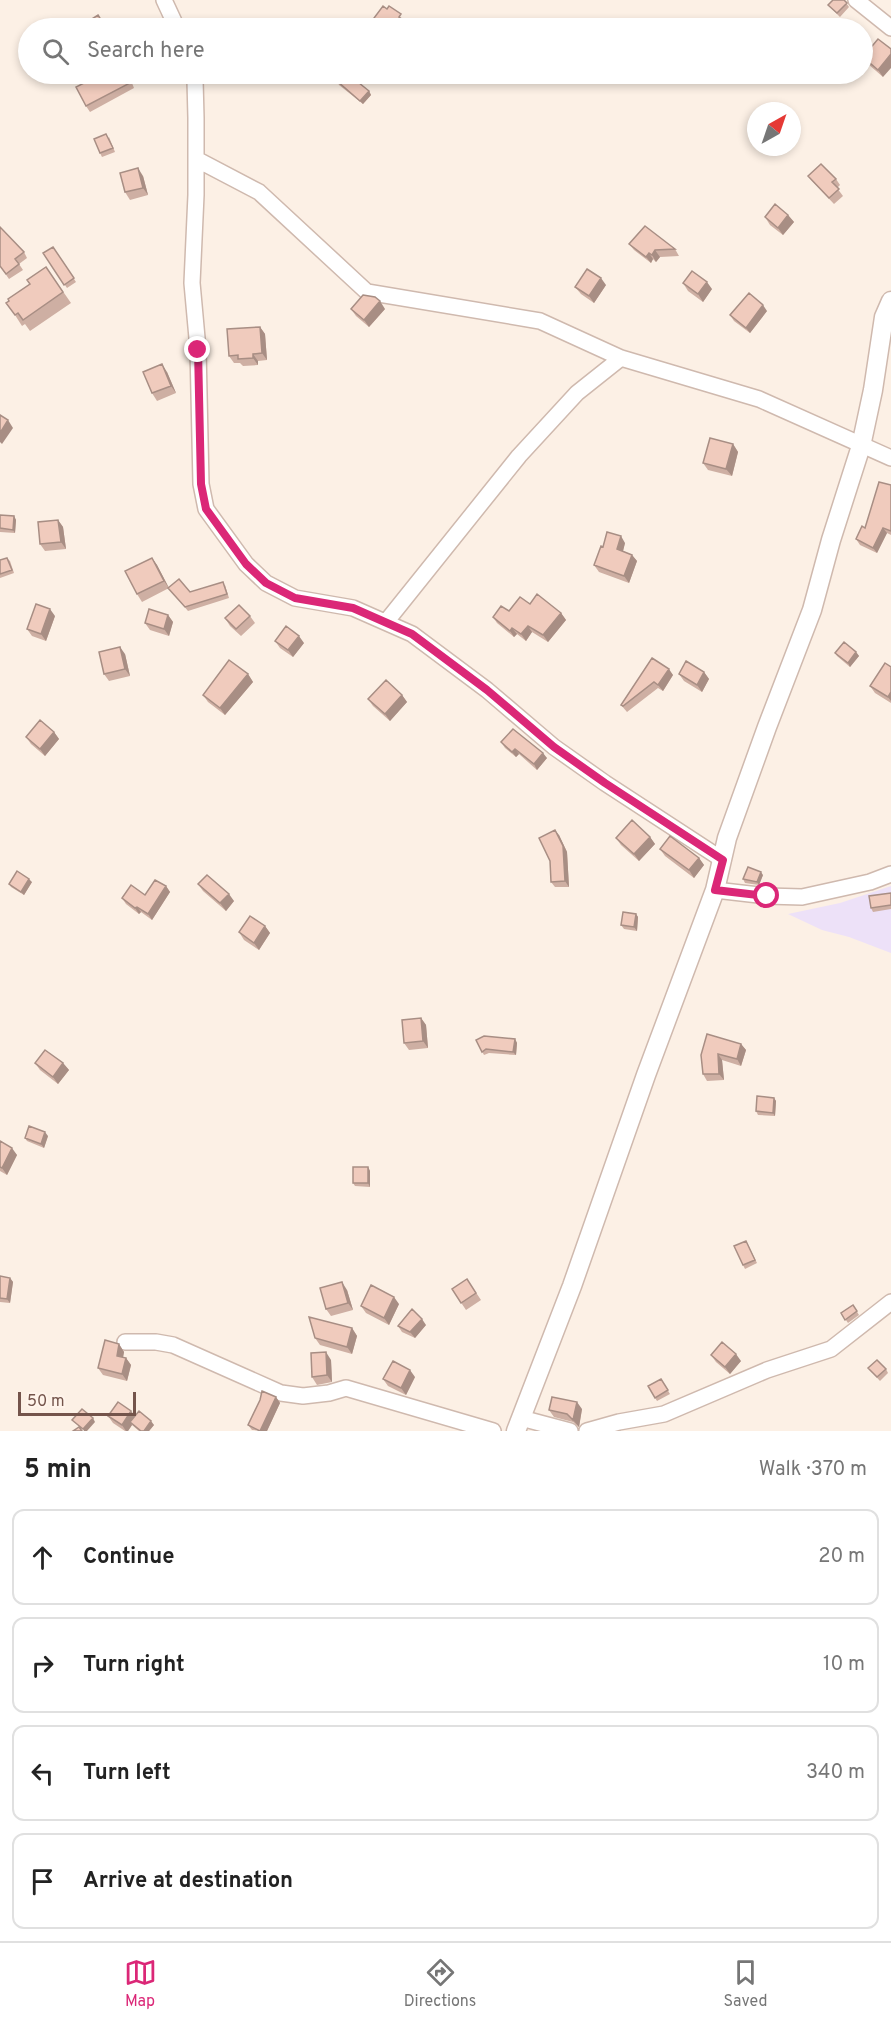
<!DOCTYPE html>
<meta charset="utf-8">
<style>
:root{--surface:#fff;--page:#f2f2f2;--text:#222;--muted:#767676;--line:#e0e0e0;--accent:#db2777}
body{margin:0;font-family:Overpass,sans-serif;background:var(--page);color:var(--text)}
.compass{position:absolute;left:747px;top:102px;width:54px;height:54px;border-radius:50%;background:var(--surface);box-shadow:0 3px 9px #0003;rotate:40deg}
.scale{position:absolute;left:18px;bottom:15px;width:118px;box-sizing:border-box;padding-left:6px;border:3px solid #74544b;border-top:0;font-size:16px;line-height:21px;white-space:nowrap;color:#74544b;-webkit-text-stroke:4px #fff4eb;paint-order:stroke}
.stop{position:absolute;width:18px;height:18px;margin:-14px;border:4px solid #db2777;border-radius:50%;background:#fff}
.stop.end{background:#db2777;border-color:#fff;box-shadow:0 2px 6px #0008}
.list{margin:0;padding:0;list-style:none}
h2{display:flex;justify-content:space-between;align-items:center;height:78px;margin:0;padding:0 24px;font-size:26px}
h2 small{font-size:20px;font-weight:400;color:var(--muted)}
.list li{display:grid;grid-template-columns:39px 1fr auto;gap:18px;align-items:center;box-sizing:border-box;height:96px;margin:0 12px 12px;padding:0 12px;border:2px solid var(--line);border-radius:12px}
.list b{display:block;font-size:22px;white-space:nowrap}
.list em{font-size:20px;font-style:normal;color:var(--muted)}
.icon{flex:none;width:33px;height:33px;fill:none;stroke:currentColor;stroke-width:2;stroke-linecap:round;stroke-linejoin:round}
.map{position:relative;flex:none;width:891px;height:1431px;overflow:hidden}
.search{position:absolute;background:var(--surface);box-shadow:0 3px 9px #0003;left:18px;right:18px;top:18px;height:66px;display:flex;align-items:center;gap:15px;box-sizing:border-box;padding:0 21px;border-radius:33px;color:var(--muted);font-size:22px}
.sheet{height:510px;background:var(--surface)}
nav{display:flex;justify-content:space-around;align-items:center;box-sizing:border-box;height:84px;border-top:2px solid var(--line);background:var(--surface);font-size:16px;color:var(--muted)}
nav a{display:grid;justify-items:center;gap:3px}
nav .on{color:var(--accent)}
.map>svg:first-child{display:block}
</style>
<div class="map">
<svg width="891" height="1431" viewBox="0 0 891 1431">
<rect width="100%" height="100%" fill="#fcf0e5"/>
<path fill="#ede1f8" d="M891,886V953L849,937L822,930L788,914L840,903Z"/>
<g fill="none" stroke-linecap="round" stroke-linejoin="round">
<defs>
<path id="minor" d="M164,0L177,28
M856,0L891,28
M193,74L195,80L196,118V195L192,283L198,349L201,484L206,509L246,564L266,583L295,598L353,608L412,634L487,690L554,747L605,783L723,860
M196,159L259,192L367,292L540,321L621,358L759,399L891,458
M386,622L519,456L577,393L621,358
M715,890L767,896L802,897L870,882L891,874
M125,1342H156L173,1345L281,1393L303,1396L329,1393L346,1388L493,1431
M521,1418L570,1431
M587,1431L619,1422L664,1414L767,1370L831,1349L891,1302"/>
<path id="tertiary" d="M516,1431L572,1286L646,1075L715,890L727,838L767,727L812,610L831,540L861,446L873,390L884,317L891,301"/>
</defs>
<use href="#minor" stroke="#cfb9ae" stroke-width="18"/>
<use href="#tertiary" stroke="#cfb9ae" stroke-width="21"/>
<use href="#minor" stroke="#fff" stroke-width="15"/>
<use href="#tertiary" stroke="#fff" stroke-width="18"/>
</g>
<path fill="#ceafa3" d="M844,0L849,7L840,17L828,5Z
M878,39L883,77L868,64L863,57Z
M78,74H99L102,78H130L134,88L90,112L86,106L85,82Z
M819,74H843L833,81L830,78L825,82Z
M337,81L369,91L371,95L363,104L339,85Z
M109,137L115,152L102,157L100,153Z
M143,176L148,195L130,200L125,192Z
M808,176L836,179L840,185L837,188L843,196L834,204L813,182Z
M788,215L794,222L783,235L770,225L765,217Z
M629,244L675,249L679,256L660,257L656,262L653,259L651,263L634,250Z
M53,247L76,282L67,288L43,253Z
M24,252L27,258L19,264L23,270L9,279L0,266Z
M46,267L71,303L30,331L25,324L22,326L15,315L30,284Z
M683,283L712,289L703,302L688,291Z
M606,285L594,303L581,294L575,287Z
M351,309H385L369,327L356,316Z
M767,311L750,333L734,321L730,315Z
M260,327L265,334L267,360L258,361V365L243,366L240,363H234L229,356Z
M167,372L176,393L157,401L152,393Z
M733,444L738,452L732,476L708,470L703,463Z
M891,485V535L887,533L877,553L860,545L856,539L865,528Z
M0,515L14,516L16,520L15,533L0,532Z
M58,520L63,527L66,549L45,551L40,544Z
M625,543L623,551L632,555L637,561L629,583L599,572L594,565L603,547Z
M7,558L10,561L14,573L0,578V560Z
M152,558L157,565L169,588L142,602L137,594Z
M225,585L229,598L188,611L171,591L190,592Z
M530,604L561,613L566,620L548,642L532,632L526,641L517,634L514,637L497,623L493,617Z
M168,615L173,622L169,636L150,630L145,623Z
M55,616L46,641L32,636L27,629Z
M250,616L255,623L241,636L230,626L225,618Z
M275,641L304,643L293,657L280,648Z
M856,652L859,656L850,667L837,656L835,653Z
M125,654L130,676L109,681L104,674Z
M652,658L673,675L663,691L658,688L627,712L621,705Z
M891,667V703L875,693L870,686Z
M704,672L709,679L702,692L684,681L679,674Z
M248,674L253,682L225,715L208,702L203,695Z
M402,695L407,702L390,721L373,706L368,699Z
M54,732L59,739L45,756L31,744L26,737Z
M501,742L547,758L537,770L519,754L516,757L505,748Z
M559,835L567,852L569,887H555L551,882Z
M650,837L655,844L639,861L621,845L616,838Z
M660,849L699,858L704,865L694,878L665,856Z
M763,875L759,885L745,883L743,879Z
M32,882L24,895L11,887L9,884Z
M198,884L234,901L226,911L203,891Z
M166,886L170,892L152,920L141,912L139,914L126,904L122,898L145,895Z
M891,893V909L873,912L871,908Z
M636,914L638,917L637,931L624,929L621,925Z
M265,926L270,933L259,950L244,940L239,932Z
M421,1018L426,1025L428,1048L409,1050L404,1043Z
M515,1039L517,1043L516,1055L489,1053L484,1055L476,1040Z
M741,1044L746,1050L741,1066L722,1060L724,1080L707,1081L703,1074L701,1055Z
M35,1063H63L69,1070L58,1084L40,1070Z
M774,1098L776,1101L775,1116L758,1115L756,1111Z
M48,1136L44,1148L27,1141L25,1138Z
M0,1141L17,1155L7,1175L0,1171Z
M368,1167L370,1171V1187L355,1186L353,1183Z
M746,1241L757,1263L745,1269L743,1265Z
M0,1276L10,1278L13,1282L10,1303L0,1302Z
M467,1279L481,1300L466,1310L452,1289Z
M347,1290L353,1310L331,1316L326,1309Z
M399,1304L389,1325L366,1313L361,1306Z
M853,1305L859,1315L848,1323L841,1313Z
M426,1325L415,1338L402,1332L398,1326Z
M352,1328L357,1336L352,1354L320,1345L315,1338Z
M119,1344L124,1352L123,1357L126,1358L131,1365L127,1381L103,1375L98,1368Z
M711,1355L741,1361L730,1374L716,1362Z
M331,1360L332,1382L317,1385L312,1377Z
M868,1368L886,1369L888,1373L880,1381Z
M415,1377L406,1395L388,1386L383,1379Z
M661,1379L670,1394L657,1401L648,1386Z
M276,1397L280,1403L267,1431L252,1430L248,1425L260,1400Z
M582,1409L579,1427L573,1422L554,1417L549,1410Z
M131,1411L135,1416L154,1425L149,1431H139L132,1425L128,1431H125L113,1423L108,1416Z"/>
<path fill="#a88e84" d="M406,22L410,28H401Z
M891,54V68L883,77L878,70Z
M369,91L371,95L363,104L360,101Z
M138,168L143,176L148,195L143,188Z
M788,215L794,222L783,235L778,228Z
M655,250L660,257L656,262L652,255Z
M649,253L653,259L651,263L646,257Z
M601,278L606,285L594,303L589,296Z
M707,282L712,289L703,302L698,294Z
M380,301L385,309L369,327L364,320Z
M763,305L767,311L750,333L746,328Z
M260,327L265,334L267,360L262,353Z
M253,354L258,361V365L253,358Z
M162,364L167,372L176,393L171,386Z
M8,420L13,428L2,444L0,442V433Z
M733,444L738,452L732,476L726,469Z
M14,516L16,520L15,533L13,530Z
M58,520L63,527L66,549L61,542Z
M883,528L887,533L877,553L873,548Z
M621,536L625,543L622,555L617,549Z
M632,555L637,561L629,583L624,576Z
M152,558L157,565L169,588L164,581Z
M50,609L55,616L46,641L41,634Z
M561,613L566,620L548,642L543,635Z
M168,615L173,622L169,636L164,629Z
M528,626L532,632L526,641L521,634Z
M512,628L517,634L514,637L510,631Z
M299,636L304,643L293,657L288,650Z
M120,647L125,654L130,676L125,669Z
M856,652L859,656L850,667L848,663Z
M669,669L673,675L663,691L658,685Z
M704,672L709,679L702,692L697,685Z
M248,674L253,682L225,715L220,708Z
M891,692V701L888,697Z
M402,695L407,702L390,721L385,714Z
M54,732L59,739L45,756L40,749Z
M515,749L519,754L516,757L512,752Z
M543,753L547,758L537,770L534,764Z
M555,830L559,835L567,852L569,887L565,881Z
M650,837L655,844L639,861L634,854Z
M699,858L704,865L694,878L689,870Z
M761,872L763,875L759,885L757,882Z
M29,879L32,882L24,895L21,892Z
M166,886L170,892L152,920L148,914Z
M229,894L234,901L226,911L220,903Z
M137,907L141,912L139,914L135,908Z
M636,914L638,917L637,931L634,927Z
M265,926L270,933L259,950L254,943Z
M421,1018L426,1025L428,1048L423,1041Z
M515,1039L517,1043L516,1055L513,1052Z
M741,1044L746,1050L741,1066L737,1059Z
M718,1054L722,1060L724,1080L719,1074Z
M63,1063L69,1070L58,1084L53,1077Z
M774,1098L776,1101L775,1116L773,1113Z
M45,1132L48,1136L44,1148L41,1144Z
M12,1148L17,1155L7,1175L2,1168Z
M368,1167L370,1171V1187L368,1183Z
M10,1278L13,1282L10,1303L7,1299Z
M342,1282L347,1290L353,1310L348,1303Z
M394,1297L399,1304L389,1325L384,1318Z
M422,1319L426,1325L415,1338L410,1332Z
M352,1328L357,1336L352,1354L347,1347Z
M119,1344L124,1352L122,1363L117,1356Z
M326,1352L331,1360L332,1382L327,1375Z
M736,1354L741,1361L730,1374L725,1367Z
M126,1358L131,1365L127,1381L122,1374Z
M410,1370L415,1377L406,1395L401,1388Z
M276,1397L280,1403L267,1431H260Z
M577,1402L582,1409L579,1427L573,1420Z
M131,1411L136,1418L130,1422L132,1425L128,1431H126L122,1425Z
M93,1418L95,1422L87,1431H84L83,1429Z
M151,1421L154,1425L149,1431H144Z"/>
<path fill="#f0cbbd" stroke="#a88e84" stroke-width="1.5" d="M833,0H844L847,3L837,13L828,5Z
M383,6L387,9L389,6L401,14L399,17L406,22L401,28H380L371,22Z
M98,15L106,28H87L84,24Z
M878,39L891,49V54L878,70L863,57Z
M79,74H99L102,78L107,74H127L130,83L86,106L76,87L86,82Z
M343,74H348L369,91L360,101L337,81Z
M106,134L113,148L100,153L94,139Z
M821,164L836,179L832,182L839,189L829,198L808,176Z
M138,168L143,188L125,192L120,173Z
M775,204L788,215L778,228L765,217Z
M645,226L675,249L655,250L652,255L649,253L646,257L629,244Z
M0,227L24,252L15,259L19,264L6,274L0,266Z
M53,247L74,278L64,285L43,253Z
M46,267L63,292L23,320L18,313L15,315L6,303L9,301L8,299L30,284L27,280Z
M587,269L601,278L589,296L575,287Z
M692,271L707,282L698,294L683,283Z
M749,293L763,305L746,328L730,315Z
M363,295L375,297L380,301L364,320L351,309Z
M260,327L262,353L253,354V358L238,359V355L229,356L227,329Z
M162,364L171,386L152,393L143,372Z
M0,415L8,420L0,433Z
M710,438L733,444L726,469L703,463Z
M879,482L891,485V531L883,528L873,548L856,539L862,526L865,528Z
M0,515L14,516L13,530L0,528Z
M58,520L61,542L40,544L38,522Z
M607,532L621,536L617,549L632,555L624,576L594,565L601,546L603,547Z
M7,558L12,570L0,574V560Z
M152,558L164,581L137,594L125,571Z
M179,579L190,592L223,582L227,594L185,607L168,588Z
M537,594L561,613L543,635L528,626L521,634L512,628L510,631L493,617L501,606L509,611L520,597L530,604Z
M36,604L50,609L41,634L27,629Z
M239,605L250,616L236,629L225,618Z
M149,609L168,615L164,629L145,623Z
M286,626L299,636L288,650L275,641Z
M844,642L856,652L848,663L835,653Z
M120,647L125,669L104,674L99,652Z
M652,658L669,669L658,685L654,682L623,706L621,705Z
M229,660L248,674L220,708L203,695Z
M686,661L704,672L697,685L679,674Z
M885,663L891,667V692L888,697L870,686Z
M386,680L402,695L385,714L368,699Z
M40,720L54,732L40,749L26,737Z
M513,729L543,753L534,764L515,749L512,752L501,742Z
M632,820L650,837L634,854L616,838Z
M555,830L563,846L565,881L551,882L550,861L539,838Z
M670,836L699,858L689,870L660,849Z
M748,867L761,872L757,882L743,879Z
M17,871L29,879L21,892L9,884Z
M207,875L229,894L220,903L198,884Z
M155,880L166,886L148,914L137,907L135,908L122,898L131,885L145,895Z
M891,893V905L871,908L869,896Z
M623,912L636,914L634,927L621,925Z
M250,916L265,926L254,943L239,932Z
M421,1018L423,1041L404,1043L402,1020Z
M707,1034L741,1044L737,1059L718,1054L719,1074H703L701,1055Z
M484,1036L515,1039L513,1052L486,1049L482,1052L476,1040Z
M45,1050L63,1063L53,1077L35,1063Z
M757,1096L774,1098L773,1113L756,1111Z
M29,1126L45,1132L41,1144L25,1138Z
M0,1141L12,1148L2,1168L0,1167Z
M353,1167H368V1183H353Z
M746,1241L755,1260L743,1265L734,1246Z
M0,1276L10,1278L7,1299L0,1298Z
M467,1279L476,1293L461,1303L452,1289Z
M342,1282L348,1303L326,1309L320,1288Z
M371,1285L394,1297L384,1318L361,1306Z
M853,1305L857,1311L845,1320L841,1313Z
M412,1309L422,1319L410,1332L398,1326Z
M309,1317L352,1328L347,1347L315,1338Z
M105,1340L119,1344L117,1356L126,1358L122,1374L98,1368Z
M722,1342L736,1354L725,1367L711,1355Z
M326,1352L327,1375L312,1377L311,1353Z
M877,1360L886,1369L877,1377L868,1368Z
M393,1361L410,1370L401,1388L383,1379Z
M661,1379L668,1390L655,1398L648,1386Z
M262,1391L276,1397L260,1431L248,1425L260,1400Z
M552,1397L577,1402L573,1420L567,1414L549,1410Z
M118,1402L131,1411L122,1425L108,1416Z
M82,1409L93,1418L83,1429L72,1420Z
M139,1411L151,1421L144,1431H141L130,1422Z
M79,1427L82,1431H73Z"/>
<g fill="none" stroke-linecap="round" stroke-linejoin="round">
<path stroke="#db2777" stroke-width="8" d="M198,350L201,484L206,509L246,564L266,583L295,598L353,608L412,634L487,690L554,747L605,783L723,860L715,890L767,896"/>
</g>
</svg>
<svg class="compass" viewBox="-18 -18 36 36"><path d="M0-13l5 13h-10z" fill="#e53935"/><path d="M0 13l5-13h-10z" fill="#767676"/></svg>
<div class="scale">50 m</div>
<div class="stop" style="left:767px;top:896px"></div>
<div class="stop end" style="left:198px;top:350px"></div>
<div class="search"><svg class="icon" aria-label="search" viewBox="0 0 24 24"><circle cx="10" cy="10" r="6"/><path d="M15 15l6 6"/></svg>Search here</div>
</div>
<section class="sheet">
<h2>5 min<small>Walk · 370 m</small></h2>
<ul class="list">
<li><svg class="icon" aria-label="ahead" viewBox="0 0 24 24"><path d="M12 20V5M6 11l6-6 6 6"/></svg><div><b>Continue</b></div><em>20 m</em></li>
<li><svg class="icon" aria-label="right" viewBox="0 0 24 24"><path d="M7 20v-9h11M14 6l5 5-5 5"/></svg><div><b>Turn right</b></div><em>10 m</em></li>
<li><svg class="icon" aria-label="left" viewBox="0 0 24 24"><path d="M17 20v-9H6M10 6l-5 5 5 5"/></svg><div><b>Turn left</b></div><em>340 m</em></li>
<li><svg class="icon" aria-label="arrive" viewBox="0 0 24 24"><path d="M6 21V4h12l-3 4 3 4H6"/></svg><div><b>Arrive at destination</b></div></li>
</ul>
</section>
<nav>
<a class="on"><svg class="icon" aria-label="map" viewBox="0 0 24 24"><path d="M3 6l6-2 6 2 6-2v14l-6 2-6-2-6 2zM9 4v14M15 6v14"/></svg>Map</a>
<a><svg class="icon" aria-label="directions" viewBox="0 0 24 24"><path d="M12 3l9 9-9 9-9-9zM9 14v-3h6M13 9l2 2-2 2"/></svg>Directions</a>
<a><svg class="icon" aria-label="saved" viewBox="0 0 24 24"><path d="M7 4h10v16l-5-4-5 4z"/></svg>Saved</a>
</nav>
